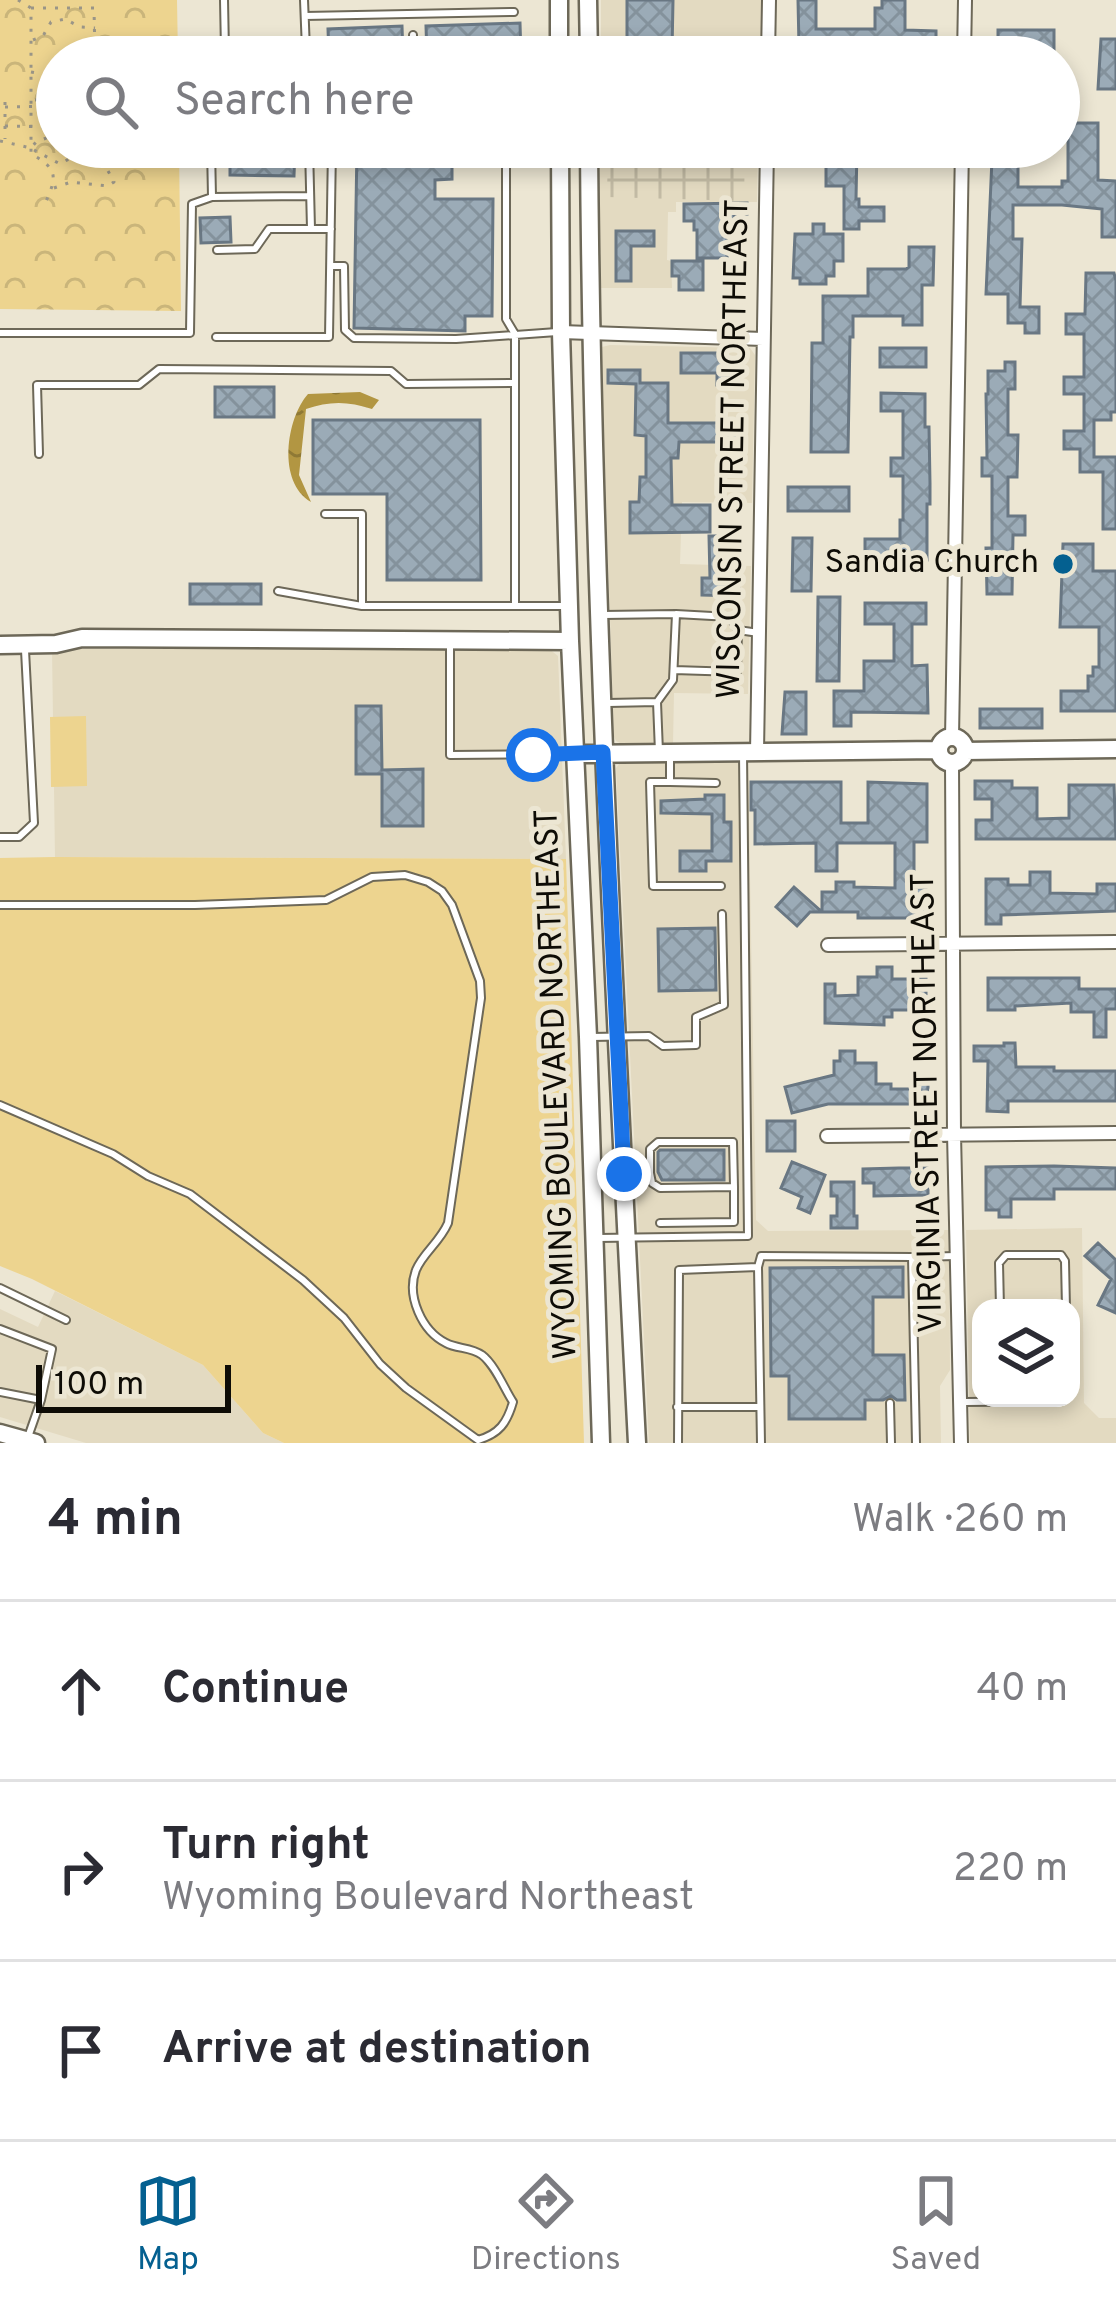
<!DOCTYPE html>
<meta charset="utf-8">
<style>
:root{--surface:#fff;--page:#f2f2f3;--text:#2b2b33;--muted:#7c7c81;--line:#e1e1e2;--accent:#046090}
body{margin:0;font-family:Overpass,sans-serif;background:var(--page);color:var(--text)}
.controls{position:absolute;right:36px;bottom:36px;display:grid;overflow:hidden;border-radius:24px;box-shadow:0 6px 18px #0003}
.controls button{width:108px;height:108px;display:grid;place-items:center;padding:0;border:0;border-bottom:3px solid var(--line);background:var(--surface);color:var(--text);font:60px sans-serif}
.scale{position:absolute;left:36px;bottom:30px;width:195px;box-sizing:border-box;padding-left:12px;border:6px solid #0e0c06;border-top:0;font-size:33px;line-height:42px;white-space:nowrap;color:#0e0c06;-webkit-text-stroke:9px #ece6d3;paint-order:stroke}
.stop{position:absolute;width:36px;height:36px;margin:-27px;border:9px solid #1a73e8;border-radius:50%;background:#fff}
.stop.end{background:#1a73e8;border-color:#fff;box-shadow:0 3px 12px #0008}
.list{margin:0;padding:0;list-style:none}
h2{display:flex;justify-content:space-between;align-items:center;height:156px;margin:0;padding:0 48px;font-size:51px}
h2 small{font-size:39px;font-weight:400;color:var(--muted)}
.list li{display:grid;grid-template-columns:78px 1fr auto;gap:36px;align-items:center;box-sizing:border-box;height:180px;padding:0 48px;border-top:3px solid var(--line)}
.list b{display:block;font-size:45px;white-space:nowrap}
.list p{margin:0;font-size:39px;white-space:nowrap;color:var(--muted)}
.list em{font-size:39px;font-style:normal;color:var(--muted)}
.icon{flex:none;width:66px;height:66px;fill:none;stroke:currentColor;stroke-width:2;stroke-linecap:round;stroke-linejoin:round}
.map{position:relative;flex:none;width:1116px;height:1443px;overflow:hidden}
.search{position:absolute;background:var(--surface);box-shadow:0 6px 18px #0003;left:36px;right:36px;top:36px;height:132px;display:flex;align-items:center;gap:30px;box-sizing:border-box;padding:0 42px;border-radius:66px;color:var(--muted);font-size:45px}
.sheet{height:696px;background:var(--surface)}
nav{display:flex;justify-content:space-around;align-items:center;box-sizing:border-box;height:168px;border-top:3px solid var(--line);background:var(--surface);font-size:33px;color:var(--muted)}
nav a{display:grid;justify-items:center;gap:6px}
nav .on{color:var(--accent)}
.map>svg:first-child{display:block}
</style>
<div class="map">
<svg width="1116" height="1443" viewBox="0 0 1116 1443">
<defs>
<pattern id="industrial-grid" width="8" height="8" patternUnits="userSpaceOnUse" patternTransform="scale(3)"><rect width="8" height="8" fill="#e3dac1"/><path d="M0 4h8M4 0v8" fill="none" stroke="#c2baa4"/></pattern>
<pattern id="park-crowns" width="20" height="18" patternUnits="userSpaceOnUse" patternTransform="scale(3)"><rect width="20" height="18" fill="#edd48f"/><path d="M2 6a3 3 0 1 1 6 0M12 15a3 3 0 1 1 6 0" fill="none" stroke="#cab57a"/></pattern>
<pattern id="water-ripples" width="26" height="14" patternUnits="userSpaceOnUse" patternTransform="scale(3)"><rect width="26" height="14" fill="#b29642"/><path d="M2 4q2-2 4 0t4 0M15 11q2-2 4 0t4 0" fill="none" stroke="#8f7935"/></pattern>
<pattern id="building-cross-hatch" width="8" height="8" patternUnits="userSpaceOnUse" patternTransform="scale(3)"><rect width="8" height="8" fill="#9babb7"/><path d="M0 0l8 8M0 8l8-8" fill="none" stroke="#84929c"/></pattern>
</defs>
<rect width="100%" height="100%" fill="#ece6d3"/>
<path fill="#e3dac1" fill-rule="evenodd" d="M601,0H762L760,57H601Z
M600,147H758L757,202H676V212H668L667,260L671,261L672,288H599Z
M610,345L750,348L755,355L752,503L682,502L680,564L751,566L748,694L674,693L673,744H622L616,741L614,736L601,351L602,347Z
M548,648L558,656L566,859L55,857L52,649Z
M748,761L756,1220L768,1231L949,1230L950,1370L940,1386L941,1443H649L616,768L621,762Z
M1082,1228L1084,1403L1099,1418H1116V1443H970L966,1230ZM981,1308H1071V1398H981Z
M55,1291L203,1365L263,1433L284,1443H86L0,1417V1309L38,1327Z"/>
<path fill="url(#industrial-grid)" d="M608,147H745L744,201L607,197Z"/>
<path fill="#edd48f" d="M86,716L87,786L51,787L50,717Z
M55,857L566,859L584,1443H284L263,1433L203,1365L32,1279L0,1266V858Z"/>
<path fill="url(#park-crowns)" d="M0,0H177L178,57H57V147H179L181,311L0,309Z"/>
<path fill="url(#water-ripples)" d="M360,392L379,400L372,409C348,401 329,401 306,409L299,475L311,502C277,482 286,419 308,394Z"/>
<path fill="url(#building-cross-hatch)" stroke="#697783" stroke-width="3" d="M627,0H673L672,51L627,50Z
M798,0H816V29H875V8H882V0H905V30L936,31V50L895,49L894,57H874V46H799Z
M520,23L521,57H427L426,26Z
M402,26L403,57H329L328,29Z
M998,30H1054V52H998Z
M1101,39H1116V89H1098Z
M1068,123H1098V180L1116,181V237H1102V209L1062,205H1013V239H1022L1020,307H1039V333H1025V323H1008V294H986L992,159H1003V152H1018V187H1062V181H1068Z
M230,147H295L294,176L230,175Z
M357,147H452V179L435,180V199H493L492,316H465V331L354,328Z
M826,147H857L856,199H859V207H884V221H859V229H844V186H826Z
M747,203V214H734V230H727V258H697V230H694V221H684V204Z
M230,217L231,242L201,243L200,218Z
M813,224H824V234H843V261H834V276H826V284H800V278H793L795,234H813Z
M616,231H654V246H631V281H616Z
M909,247H934L933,285H922V325H903V316H853V337H850L848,452H811L812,343H823V296H868V269H906L909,267Z
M672,261H703V290H679V276H672Z
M1086,273H1114L1116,281V412H1111V420H1094V457H1116V529H1103V472H1080V449H1064V431H1084V394H1064V377H1084V334H1066V314H1085Z
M880,348H926V367H880Z
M681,353H719V358H735V385H717V373H681Z
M1005,362H1015V389H1008V435H1018L1017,477H1008V516H1025V535H1013L1012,594H987L986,548H992V476H982V458H987L986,394H988V371H1005Z
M608,370H640V383H668V423H739V442H679L678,458H671L672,505H710V532L630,533V502H639L640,477H646V436L635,435L636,384L608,383Z
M215,387H274V417H215Z
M881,393L925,394V427H929L930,483V504H927V560H865V539H900V520H903V476H891V458H903V411H881Z
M313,420H480L481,580H387V494H313Z
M788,487H849V511H788Z
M709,536H731L730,579H739V596L702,595V578H710Z
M793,538H812L811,591H792Z
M1063,544H1093V571H1116V711H1061V691H1088V676H1093V667H1099V627H1060Z
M190,584H261V604H190Z
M818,597H840L839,681H817Z
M865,603H926V624H912V666L927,665L928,713L851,712V726H834V691H864V661H894V624H865Z
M785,692H806V734H782Z
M356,706H381L382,770L423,769V826H382V774H356Z
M980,709H1042V728H980Z
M975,781H1012V788H1037V819L1069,818V785H1114L1116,839H976V820H992V799H975Z
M751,782H841V823H868V782L927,784V842H914V888H926V918H858V912H822V892H836V882H854V887L895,888V843H837V871H816V843L755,844V810H751Z
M705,795H724V822H731V861H706V871H680V851H712V814L661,813V801L705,799Z
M1030,872H1050V893L1097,894V884H1116V911L1001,915V924H986V879H1008V885H1030Z
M794,887L822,912H810L797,926L776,907Z
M715,928L716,990L659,991L658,929Z
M877,967H892V979H926V1010H892V1017H884V1025L825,1023V984H835V996L858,995V977H877Z
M988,978H1079V989H1116V1009H1106V1037H1094V1012H1071V1003L1015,1006V1010H988Z
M1004,1043H1015L1016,1067H1054V1071H1116V1101H1008V1112L987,1111L988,1061H974V1046H1004Z
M840,1051H855V1063H876V1084H891V1089H911V1077H928V1104H828L792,1113L785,1087L834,1075V1061H840Z
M767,1121H795V1151H767Z
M660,1150H724V1180H662L658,1172V1152Z
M792,1162L825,1175L810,1213L798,1208L802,1197L781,1188Z
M1054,1166L1116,1168V1189H1054V1199H1011V1217H999V1210H986V1167Z
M899,1168H928V1195L874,1196V1183H863V1169Z
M831,1182H854V1216H857V1228H831V1216H837V1196H831Z
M1098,1243L1116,1260V1313L1098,1305L1111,1279L1085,1256Z
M903,1267V1297H873V1355H904L905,1400H897L891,1396L883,1400H865V1419H789V1376H771L770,1268Z"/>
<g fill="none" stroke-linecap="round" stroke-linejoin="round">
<defs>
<path id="lane" d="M224,0L225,51
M304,0L306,50
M305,16L514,12
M413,35L414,57
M225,57V51L316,50V57
M211,147L212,197L309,196
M309,147L311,229
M506,147V319L515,334V606
M217,250L255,249L269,229H331
M331,266H344L345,330L354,338L456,339L557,332
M0,333H190L192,204L212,197
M216,337H329L332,147
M39,454L37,385H139L159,369L391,371L406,384L515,383
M325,514H362V605
M278,591L362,606H565
M676,614L730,617L738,630L759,633
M603,615L676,614L673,680L657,702L608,703
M450,644V755L571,754
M674,670L737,672L738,630
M657,702L659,752
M670,756V782L716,783
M670,782H650L653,886H721
M0,837H19L34,823L25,650
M0,905H195L326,900L372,877L405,875L428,882L442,891L452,905L480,981L481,998L448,1223C440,1242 423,1253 416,1270C406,1296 422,1331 446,1343C457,1349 471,1347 482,1355C495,1365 504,1388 513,1402C507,1423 499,1434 478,1440L406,1388L380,1364L344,1318L303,1280L190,1194L148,1176L113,1154L0,1105
M591,1037L649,1036L663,1046L696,1045V1017L724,1005L722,914
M628,1174L650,1173V1149L658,1142H733L734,1187L660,1188L652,1183L650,1173
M660,1223L734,1222V1187
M597,1238L748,1236L743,753
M912,1257L957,1256
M758,1267L761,1443
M0,1288L66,1320
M1000,1308L999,1263L1006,1255H1061L1065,1261L1066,1308
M0,1329L52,1349L41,1400L27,1440
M0,1392L41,1400
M964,1402L1061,1401L1064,1398
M890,1403L891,1443
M677,1407H760
M678,1443L679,1270L758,1267L761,1256L912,1257L916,1443"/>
<path id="street" d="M768,57L769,0
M964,57L965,0
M561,332L763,339
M952,738L962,147
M757,752L767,147
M952,763L954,1134L961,1443
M828,945L1116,942
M827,1136L1116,1133"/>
<path id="secondary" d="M559,0V57
M588,0L589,57
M560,147L561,332L570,641L588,1037L601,1443
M589,147C592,579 615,1011 637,1443
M0,645L56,644L82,638L570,641
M939 750a13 13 0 1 1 26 0a13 13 0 1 1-26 0Z
M965,751L1116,749
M575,754L939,750
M0,1433L36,1443"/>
</defs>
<use href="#lane" stroke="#6d6858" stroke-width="10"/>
<use href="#street" stroke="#6d6858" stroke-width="16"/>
<use href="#secondary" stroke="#6d6858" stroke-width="21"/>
<path stroke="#9a9587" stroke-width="3" stroke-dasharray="3 9" stroke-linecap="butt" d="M18,0L31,8V154C61,170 56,179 43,208
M31,8H94L95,57
M33,40L43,36L51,22L65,19L80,27L95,28
M78,57L93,55
M31,72L46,75L57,69
M47,76L57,82
M35,100L57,99
M5,102V139
M5,107L51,106L57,115
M5,126L49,127L54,124L57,117
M0,141L31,148L36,142L57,134
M34,150L60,164L90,147
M54,188L71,182L108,186L114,182L107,169L102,147"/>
<use href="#lane" stroke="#fff" stroke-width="6"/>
<use href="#street" stroke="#fff" stroke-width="12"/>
<use href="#secondary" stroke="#fff" stroke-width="16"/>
</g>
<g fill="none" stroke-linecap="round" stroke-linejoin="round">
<path stroke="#1a73e8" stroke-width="15" d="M533,755L603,752L624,1174"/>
</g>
<circle fill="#046090" stroke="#ece6d3" stroke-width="4.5" cx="1063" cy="564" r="12"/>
<g text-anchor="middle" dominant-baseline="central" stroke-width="10" stroke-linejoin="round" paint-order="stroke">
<g font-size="33" fill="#0e0c06" stroke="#ece6d3">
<text transform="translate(735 449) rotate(-89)">WISCONSIN STREET NORTHEAST</text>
<text transform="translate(558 1084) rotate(-92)">WYOMING BOULEVARD NORTHEAST</text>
<text transform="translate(929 1103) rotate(-91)">VIRGINIA STREET NORTHEAST</text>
</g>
<g font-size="33" fill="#0e0c06" stroke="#ece6d3" text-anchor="end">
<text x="1039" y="564">Sandia Church</text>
</g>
</g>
</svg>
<div class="controls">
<button><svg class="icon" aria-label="layers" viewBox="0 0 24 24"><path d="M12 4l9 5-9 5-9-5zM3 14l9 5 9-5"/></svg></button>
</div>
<div class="scale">100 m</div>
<div class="stop" style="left:533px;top:755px"></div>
<div class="stop end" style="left:624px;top:1174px"></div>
<div class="search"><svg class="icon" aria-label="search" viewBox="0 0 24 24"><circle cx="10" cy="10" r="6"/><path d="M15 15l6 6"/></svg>Search here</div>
</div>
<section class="sheet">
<h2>4 min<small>Walk · 260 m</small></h2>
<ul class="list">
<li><svg class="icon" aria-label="ahead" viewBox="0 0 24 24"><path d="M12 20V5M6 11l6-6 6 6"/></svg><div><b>Continue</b></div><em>40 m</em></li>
<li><svg class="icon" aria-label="right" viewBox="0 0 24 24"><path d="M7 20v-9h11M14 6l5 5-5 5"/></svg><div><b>Turn right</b><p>Wyoming Boulevard Northeast</p></div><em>220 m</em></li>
<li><svg class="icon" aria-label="arrive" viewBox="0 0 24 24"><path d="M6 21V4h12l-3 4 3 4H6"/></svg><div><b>Arrive at destination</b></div></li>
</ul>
</section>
<nav>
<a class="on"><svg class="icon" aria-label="map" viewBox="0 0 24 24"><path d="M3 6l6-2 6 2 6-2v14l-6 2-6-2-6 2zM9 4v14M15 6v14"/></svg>Map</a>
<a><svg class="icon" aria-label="directions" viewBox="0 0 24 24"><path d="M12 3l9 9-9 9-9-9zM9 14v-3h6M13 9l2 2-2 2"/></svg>Directions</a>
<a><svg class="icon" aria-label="saved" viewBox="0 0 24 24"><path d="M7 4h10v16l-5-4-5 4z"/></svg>Saved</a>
</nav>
